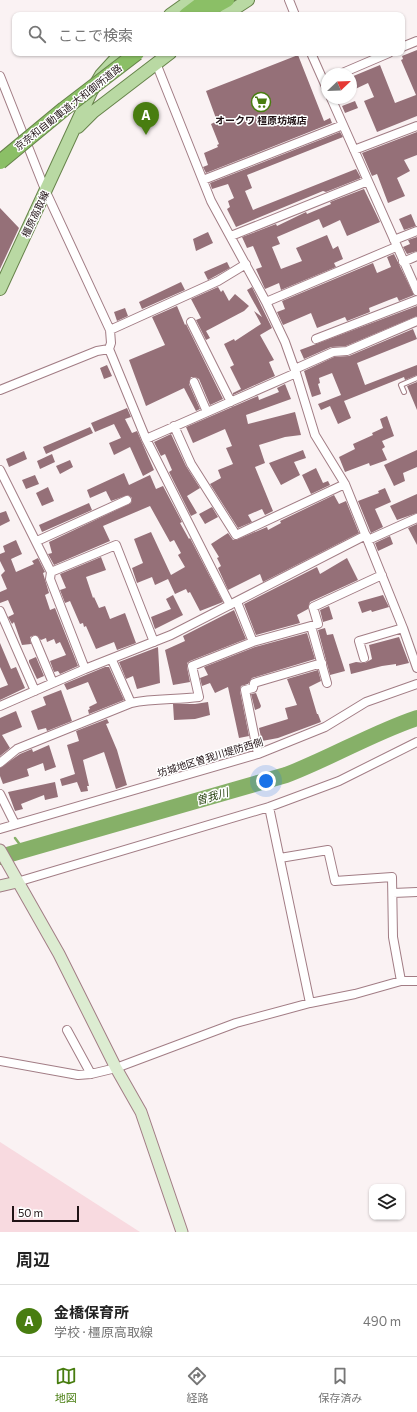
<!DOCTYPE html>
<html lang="ja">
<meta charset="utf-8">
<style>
:root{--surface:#fff;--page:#f6f6f6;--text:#222;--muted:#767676;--line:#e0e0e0;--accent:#487d10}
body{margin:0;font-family:Commissioner,"Noto Sans JP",sans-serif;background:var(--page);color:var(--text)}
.controls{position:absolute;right:12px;bottom:12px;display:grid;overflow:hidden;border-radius:8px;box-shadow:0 1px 3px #0004}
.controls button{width:36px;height:36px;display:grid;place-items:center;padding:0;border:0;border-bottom:1px solid var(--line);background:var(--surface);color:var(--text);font:20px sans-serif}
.compass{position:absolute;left:321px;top:68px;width:36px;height:36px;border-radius:50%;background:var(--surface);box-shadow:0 1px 3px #0004;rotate:67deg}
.scale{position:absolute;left:12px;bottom:10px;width:67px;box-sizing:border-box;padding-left:4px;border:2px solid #211316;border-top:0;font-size:11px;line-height:14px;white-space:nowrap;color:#211316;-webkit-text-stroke:3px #fff;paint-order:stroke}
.you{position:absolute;left:266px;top:781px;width:14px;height:14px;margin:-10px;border:3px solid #fff;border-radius:50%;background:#1a73e8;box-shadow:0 0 0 6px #1a73e833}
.badge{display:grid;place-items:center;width:26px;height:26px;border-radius:50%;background:var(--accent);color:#fff;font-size:13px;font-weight:700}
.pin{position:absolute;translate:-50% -33px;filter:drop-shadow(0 1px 2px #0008)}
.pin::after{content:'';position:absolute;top:21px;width:14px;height:12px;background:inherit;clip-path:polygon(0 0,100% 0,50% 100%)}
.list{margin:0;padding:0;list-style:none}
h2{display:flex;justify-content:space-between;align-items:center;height:52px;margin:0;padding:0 16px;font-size:17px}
h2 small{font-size:13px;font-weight:400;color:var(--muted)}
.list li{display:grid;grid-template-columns:26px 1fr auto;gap:12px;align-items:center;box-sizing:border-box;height:72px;padding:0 16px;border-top:1px solid var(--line)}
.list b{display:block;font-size:15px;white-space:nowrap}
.list p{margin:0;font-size:13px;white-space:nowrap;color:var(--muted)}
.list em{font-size:13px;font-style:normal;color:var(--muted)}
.icon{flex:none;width:22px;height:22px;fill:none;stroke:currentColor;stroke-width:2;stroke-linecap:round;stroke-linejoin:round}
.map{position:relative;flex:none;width:417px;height:1232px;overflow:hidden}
.search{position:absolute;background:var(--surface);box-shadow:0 1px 3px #0004;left:12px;right:12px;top:12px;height:44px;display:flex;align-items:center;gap:10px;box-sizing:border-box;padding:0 14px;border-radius:8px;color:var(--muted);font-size:15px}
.sheet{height:124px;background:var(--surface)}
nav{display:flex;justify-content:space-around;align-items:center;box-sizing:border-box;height:56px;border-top:1px solid var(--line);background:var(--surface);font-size:11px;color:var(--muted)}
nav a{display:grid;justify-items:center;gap:2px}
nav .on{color:var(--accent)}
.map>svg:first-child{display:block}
</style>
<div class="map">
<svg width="417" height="1232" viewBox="0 0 417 1232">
<rect width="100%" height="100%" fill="#faf2f3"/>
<path fill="#f8dae0" d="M0,1142L140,1232H0Z"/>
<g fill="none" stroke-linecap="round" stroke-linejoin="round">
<path stroke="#86b068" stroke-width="2.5" d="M15,838L24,850"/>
<path stroke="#86b068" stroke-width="16" d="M0,857L286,775C331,758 372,733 417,718"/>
</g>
<path fill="#957078" d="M417,50V116L377,132L364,101L374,97L368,83L351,91V77L380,65L395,103L416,95L401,60L403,59L402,56Z
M298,55L324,121L330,118L332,123L206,173L203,167L208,165L204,153L218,147L217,145L219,144L211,124L217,121L206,91Z
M355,101L358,108L345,113L342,106Z
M340,132L343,137L247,175L252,188L245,191L253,210L356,169L361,178L326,192L323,191L236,227L227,209L230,207L228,201L234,198L228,184L212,189L210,183Z
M417,132V155L404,160L410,171L397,178L405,196L388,203L377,174L372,176L362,153Z
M364,189L380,222L347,236L340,220L323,228L319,219L277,237L280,244L272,247L281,269L302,261L296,248L327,235L333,249L338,246L343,259L334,263L336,267L281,290L279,283L265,289L256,269L262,267L253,246L247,248L242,237L276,224L277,226L306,212L307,214L331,204L330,202Z
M0,208L19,228L0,269Z
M411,214L416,226L404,230L399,219Z
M208,232L213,243L196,251L193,239Z
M417,237V251L407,254L403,247L410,244L408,240Z
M394,254L414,295L399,301L397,297L389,300L369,308L370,312L347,321L345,317L317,328L311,313L283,325L277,312L285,309L282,301L373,263L377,273L391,267L387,257Z
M227,262L230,268L208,280L204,272Z
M181,282L185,290L142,309L139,302Z
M218,287L221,292L223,290L229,301L235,294L249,306L244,311L206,331L210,338L206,340L196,320L201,318L191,299Z
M252,287L272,328L260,335L274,360L269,362L275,376L233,395V393L241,389L230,367L234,365L224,344L234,339L235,341L261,324L254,311L262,317L247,290Z
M177,306L185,325L186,324L223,399L210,405L199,379L195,377H191L189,384L200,409L196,411L184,388L146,406L129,360L165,345L152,317Z
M417,306V316L346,346L331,347L304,359L300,350Z
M125,308L128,316L117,321L114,312Z
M413,329L417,339L357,363L365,385L417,365V375L405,380L404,377L344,401L351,418L338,424L330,406L321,410L318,404L341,395L332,373L319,378L320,383L318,384L321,394L312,397L304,371L334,357L349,356Z
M107,365L112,376L104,379L100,368Z
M417,382V410L407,386Z
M285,384L291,399L246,415L248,424L295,412L301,435L285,437L259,445L265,463L255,467L273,511L265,515L262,509L248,515L252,522L238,528L210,484L221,478L218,470L233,464L226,448L232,446L225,429L193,443L186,427L258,396L259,400L279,392L277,388Z
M127,408L131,417L125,419L132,433L137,431L154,470L143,476L130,447L114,455L109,443L121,438L114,424L95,432L91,423Z
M387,416L394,436L382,441L385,447L382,449L387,460L370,466L369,463L345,472L339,457L355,449L353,444L373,435L372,433L383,428L380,419Z
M90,427L93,433L46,454L43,447Z
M171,434L186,466L200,488L187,496L197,513L191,516L169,472L172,470L165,454L161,456L154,442Z
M303,450L306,458L294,462L300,475L281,485L269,463Z
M417,450V467L403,473L405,481L394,486L384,465Z
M24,451L27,459L9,467L6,459Z
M52,454L55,462L40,469L37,461Z
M70,460L73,467L60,474L56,466Z
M316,468L323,483L328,481L330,485L311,494L302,475Z
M124,473L129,485L150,475L156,489L163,486L182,522L180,523L189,539L190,538L223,602L200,611L190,592L188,593L186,589L175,594L168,579L155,585L152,577L137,583L132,568L143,563L134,539L151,532L171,575L185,567L178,555L181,553L174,540L170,542L150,506L103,526L110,541L54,565L48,554L52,553L49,542L131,503L132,498L128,495L111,501L106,491L90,498L87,490Z
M35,475L39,484L26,489L22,480Z
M48,487L54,501L42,506L36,493Z
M385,488L391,502L375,509L383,527L371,533L358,501L379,493L378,491Z
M417,494V513L397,520L390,506Z
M334,495L339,504L346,501L359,533L263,582L260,574L228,590L218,568L221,566L217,558L219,557L211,544L228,533L233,540H236L267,527L268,530L281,523L280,521Z
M89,503L92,510L42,532L39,525Z
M212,507L218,517L205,524L199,514Z
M6,511L10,521L0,526V513Z
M417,524V545L408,528Z
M390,536L393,544L378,551L375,543Z
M16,540L22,554L11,559L16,572L34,564L32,561L38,558L45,572L43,573L49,593L45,595L50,610L55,608L78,666L60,674L58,671L54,672L50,661L66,655L60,642L56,644L54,639L47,642L46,638L41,640L35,635L30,637L31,644L22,645L14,622L12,624L8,617L14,614L8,600L0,603V592L7,589L1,575L5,571L0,561V554L5,552L3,546Z
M101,557L106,570L86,577L93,598L94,597L99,608L105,606L110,619L125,613L136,643L117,650L114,642L96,649L86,626L84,627L83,623L80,624L70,601L65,603L60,590L66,588L60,574Z
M347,558L358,580L310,602L308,609L297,615L300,623L256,635L244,604L317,567L320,574Z
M173,595L183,615L155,629L151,617L171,609L166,599Z
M383,595L389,607L372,612L371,610L362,613L358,602Z
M329,606L333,619L323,622L320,610Z
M234,610L246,639L190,661L187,663V667L190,682L173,685L165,650L185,641L183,636Z
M325,628L327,635L333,634L345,671L330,675L318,630Z
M307,633L315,659L252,678L248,684L241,686L240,691L249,736L239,738L228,687L215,693L210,683L202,686L200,678L208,675L204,667L255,647Z
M399,637L409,663L396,666V664L382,666L351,674L349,664L356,662L365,663L372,659L369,645Z
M0,643L11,669L16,667L25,688L0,700V688L8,685L0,667Z
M158,647L160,683L137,689L133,676L126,679L119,662Z
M36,657L44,676L37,679L29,662V660Z
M105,667H109L124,700L89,714L88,710L90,709L89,707L97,703L88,682L67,690L64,684Z
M318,670L321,681L309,687L317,714H318L321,722L278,738L262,741L259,728L288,719L285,708L297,705L287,679Z
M61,690L72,721L47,731L46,728L38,730L31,711L46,705L43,697Z
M256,693L261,706L260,708L255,710L251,694Z
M208,702L210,715L195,719L174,720L173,704H195Z
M16,711L22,727L2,735L10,748L0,756V718Z
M107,719L109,723L106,724L117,750L127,785L116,789L104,752L83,760L89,786H87L88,791L81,792L77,782L62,786L60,779L75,774L67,745L79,741L76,731Z
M49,745L56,767L45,771L43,763L27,769L29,776L3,784L0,776V768L20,754L32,749L33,752Z
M55,782L58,797L45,800L44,795L21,804L23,809L15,811L8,792Z"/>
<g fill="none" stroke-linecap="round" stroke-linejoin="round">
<defs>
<path id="lane" d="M404,392L401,385L417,378"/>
<path id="street" d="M289,0L295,15
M402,47L417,41
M311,53L327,89
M156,63L211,201L266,302L285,342L296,373L315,435L345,484L403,628L417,668
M340,74L389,53
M0,76L46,192L110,330L111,343L109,349L146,439L230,605
M331,98L417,291
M354,150L417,126
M203,180L343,125
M231,236L368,181
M394,240L417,231
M403,262L417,256
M266,302L396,247
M191,322L231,402
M110,330L218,281L246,264
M316,339L417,300
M295,369L333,352L347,351L417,321
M194,382L207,412
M0,390L97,351L109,349
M174,426L191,464L236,535L345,484
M146,439L296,373
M0,470L51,572L50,579L85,669
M368,540L417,518
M37,541L127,500
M51,572L116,545L154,642
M0,611L35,691
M311,626L327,683
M35,640L53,683
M253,642L318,624L313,607L382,575
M364,658L359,641L403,628
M131,703C154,698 176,700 199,697L192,666L253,642L237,602
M0,706L85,669L171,635L366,535
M258,754L245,690L253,688L254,683L322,663
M0,763L17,749L131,703L112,660
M0,794L15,824
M269,807L310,1003
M0,829L258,754L325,727L366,702L417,684
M280,858L328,850L335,881L392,877L393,937L401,981
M17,882L269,807L339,781L417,742
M393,893L417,892
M67,1030L91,1074
M0,1061L78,1075L91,1074L116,1068L236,1023L310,1003L355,994L401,981H417"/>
<path id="secondary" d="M0,850L59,954L116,1068L141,1112L182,1232
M0,886L17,882"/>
<path id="primary" d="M170,15L191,0
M225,15L248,0
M78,127L93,112L170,53
M0,289L91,92L101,75L121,53"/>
<path id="highway" d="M186,15L206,0
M200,15L227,0"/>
</defs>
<use href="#lane" stroke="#a27d85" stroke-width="6"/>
<use href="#street" stroke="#a27d85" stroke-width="10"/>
<use href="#secondary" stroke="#a27d85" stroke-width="13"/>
<use href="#primary" stroke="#66834a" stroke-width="14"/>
<use href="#highway" stroke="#66834a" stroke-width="16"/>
<use href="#lane" stroke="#fff" stroke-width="4"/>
<use href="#street" stroke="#fff" stroke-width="8"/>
<use href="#secondary" stroke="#dcecd1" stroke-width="11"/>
<use href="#primary" stroke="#b9d9a3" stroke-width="12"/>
<use href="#highway" stroke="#8bbf66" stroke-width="14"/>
<defs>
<path id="highway-bridge" d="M0,162L64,109L137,53"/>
</defs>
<use href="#highway-bridge" stroke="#66834a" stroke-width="16" stroke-linecap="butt"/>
<use href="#highway-bridge" stroke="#8bbf66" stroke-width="14"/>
</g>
<defs>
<symbol id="supermarket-ring" viewBox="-11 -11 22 22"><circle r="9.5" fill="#fff" stroke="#487d10" stroke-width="1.5"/><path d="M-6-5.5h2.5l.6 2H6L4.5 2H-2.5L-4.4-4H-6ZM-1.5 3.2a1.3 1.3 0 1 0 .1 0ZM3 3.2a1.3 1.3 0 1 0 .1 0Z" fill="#487d10"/></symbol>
</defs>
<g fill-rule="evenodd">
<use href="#supermarket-ring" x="250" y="91" width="22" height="22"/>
</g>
<g text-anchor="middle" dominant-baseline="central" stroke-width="3" stroke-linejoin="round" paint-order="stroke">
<g font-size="10" fill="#211316" stroke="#fff">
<text transform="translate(68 107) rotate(-38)">京奈和自動車道;大和御所道路</text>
<text transform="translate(35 214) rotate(-65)">橿原高取線</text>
<text transform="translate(210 757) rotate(-17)">坊城地区曽我川堤防西側</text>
</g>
<g font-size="10" font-weight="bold" fill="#211316" stroke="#fff">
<text x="261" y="120">オークワ 橿原坊城店</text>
</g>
<g font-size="11" font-style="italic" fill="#2b4714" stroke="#fff">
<text transform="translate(212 796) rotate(-16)">曽我川</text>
</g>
</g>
</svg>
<div class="controls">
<button><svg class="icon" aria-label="layers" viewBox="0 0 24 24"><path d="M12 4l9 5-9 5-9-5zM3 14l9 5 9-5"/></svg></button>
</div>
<svg class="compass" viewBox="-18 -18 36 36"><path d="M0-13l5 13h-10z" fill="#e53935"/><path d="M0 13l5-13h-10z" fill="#767676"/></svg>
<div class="scale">50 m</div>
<div class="you"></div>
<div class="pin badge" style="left:146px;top:135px">A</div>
<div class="search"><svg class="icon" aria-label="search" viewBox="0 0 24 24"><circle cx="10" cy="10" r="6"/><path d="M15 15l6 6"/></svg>ここで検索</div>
</div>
<section class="sheet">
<h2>周辺<small></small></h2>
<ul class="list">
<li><span class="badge">A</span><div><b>金橋保育所</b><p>学校 · 橿原高取線</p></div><em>490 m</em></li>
</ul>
</section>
<nav>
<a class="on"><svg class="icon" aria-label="map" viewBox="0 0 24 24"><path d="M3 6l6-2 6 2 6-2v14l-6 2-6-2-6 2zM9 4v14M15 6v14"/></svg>地図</a>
<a><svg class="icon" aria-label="directions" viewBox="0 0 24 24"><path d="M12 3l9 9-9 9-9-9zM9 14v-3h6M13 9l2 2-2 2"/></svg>経路</a>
<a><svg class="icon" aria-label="saved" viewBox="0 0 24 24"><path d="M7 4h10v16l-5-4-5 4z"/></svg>保存済み</a>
</nav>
